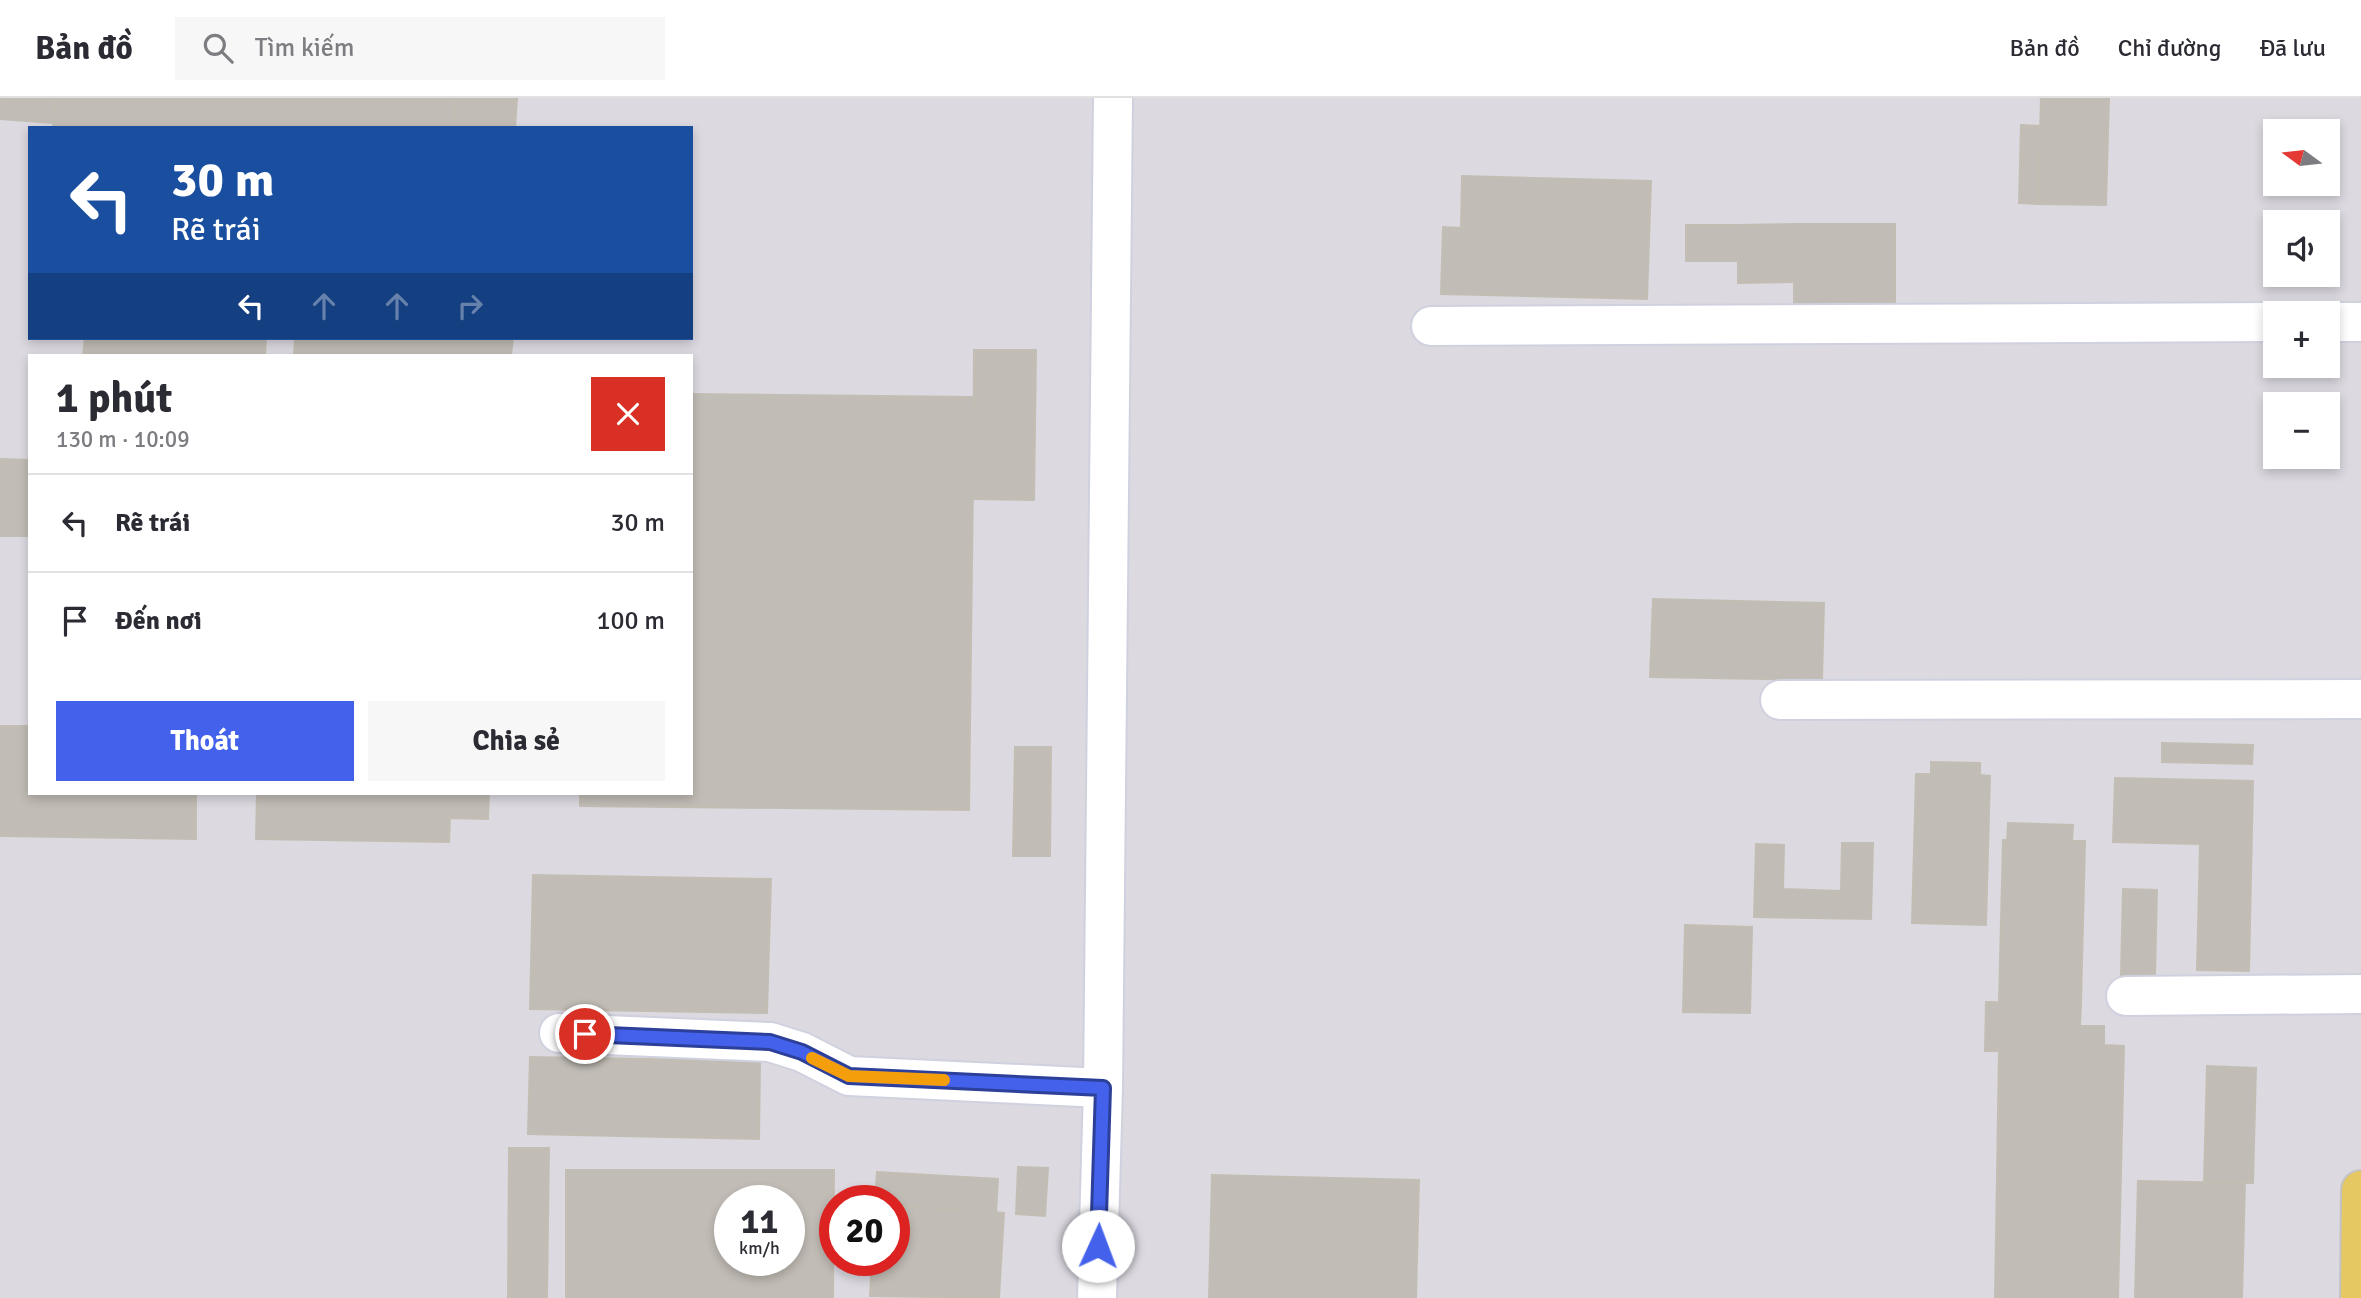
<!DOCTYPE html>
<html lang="vi">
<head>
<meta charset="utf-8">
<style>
	body { margin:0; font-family:Signika,sans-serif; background:#f7f7f7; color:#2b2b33; height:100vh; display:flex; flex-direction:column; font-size:26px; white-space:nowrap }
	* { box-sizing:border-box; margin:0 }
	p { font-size:23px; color:#7c7c81 }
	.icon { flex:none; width:38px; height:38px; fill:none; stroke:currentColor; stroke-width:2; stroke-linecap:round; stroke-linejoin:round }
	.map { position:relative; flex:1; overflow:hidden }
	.panel { position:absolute; left:28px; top:256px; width:665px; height:441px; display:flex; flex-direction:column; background:#fff; border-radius:0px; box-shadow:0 4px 10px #0003 }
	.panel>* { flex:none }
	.banner { position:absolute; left:28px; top:28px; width:665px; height:214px; border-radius:0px; box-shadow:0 4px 10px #0003; background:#1a4fa0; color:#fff; overflow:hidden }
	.needle { width:46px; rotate:285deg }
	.fabs { position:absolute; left:2263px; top:21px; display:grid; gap:14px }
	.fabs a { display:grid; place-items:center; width:77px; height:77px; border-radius:0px; background:#fff; box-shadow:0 4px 10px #0003; font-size:35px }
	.speed { position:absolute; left:714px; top:1087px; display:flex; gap:14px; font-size:35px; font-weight:700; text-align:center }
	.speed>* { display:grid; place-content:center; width:91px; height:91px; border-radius:50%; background:#fff; box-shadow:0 4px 10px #0003; line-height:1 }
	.speed small { font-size:18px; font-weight:400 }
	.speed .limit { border:10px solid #d22; background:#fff; color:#111 }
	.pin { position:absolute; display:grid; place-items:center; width:60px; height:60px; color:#fff; margin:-30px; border:4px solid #fff; border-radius:50%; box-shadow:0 2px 7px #0007 }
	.me { position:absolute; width:77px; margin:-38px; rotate:2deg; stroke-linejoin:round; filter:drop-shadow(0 0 5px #0008) }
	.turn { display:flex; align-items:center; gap:24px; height:147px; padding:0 28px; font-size:32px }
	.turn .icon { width:91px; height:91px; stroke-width:2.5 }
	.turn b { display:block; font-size:49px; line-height:60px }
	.lanes { display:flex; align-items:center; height:66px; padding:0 28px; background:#0003; justify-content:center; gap:35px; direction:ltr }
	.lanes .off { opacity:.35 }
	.round { display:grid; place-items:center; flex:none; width:74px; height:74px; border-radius:0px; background:#f7f7f7 }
	.headline { display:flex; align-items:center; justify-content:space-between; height:119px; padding:0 28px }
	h1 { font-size:42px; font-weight:700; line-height:52px }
	.action { display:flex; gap:14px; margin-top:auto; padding:14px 28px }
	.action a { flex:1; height:80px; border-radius:0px; background:#4461eb; color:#fff; font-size:28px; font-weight:700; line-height:80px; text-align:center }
	.action a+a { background:#f7f7f7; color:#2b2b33 }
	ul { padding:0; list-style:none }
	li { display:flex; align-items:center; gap:21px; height:98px; padding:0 28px; border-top:2px solid #e1e1e2 }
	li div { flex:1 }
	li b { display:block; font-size:26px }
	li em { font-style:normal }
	header { display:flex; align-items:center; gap:42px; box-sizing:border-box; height:98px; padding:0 35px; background:#fff; border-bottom:2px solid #e1e1e2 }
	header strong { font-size:33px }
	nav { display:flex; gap:38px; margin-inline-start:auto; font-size:24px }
	.search { width:490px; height:63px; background:#f7f7f7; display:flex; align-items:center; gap:18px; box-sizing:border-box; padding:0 24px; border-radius:0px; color:#7c7c81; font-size:26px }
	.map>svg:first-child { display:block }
</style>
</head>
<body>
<header>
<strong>Bản đồ</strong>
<div class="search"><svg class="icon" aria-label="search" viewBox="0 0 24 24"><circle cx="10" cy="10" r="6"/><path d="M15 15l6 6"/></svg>Tìm kiếm</div>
<nav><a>Bản đồ</a><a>Chỉ đường</a><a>Đã lưu</a></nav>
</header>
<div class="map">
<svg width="2361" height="1200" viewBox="0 0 2361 1200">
	<rect width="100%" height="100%" fill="#e8e2d9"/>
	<!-- industrial -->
	<path fill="#dcd9e1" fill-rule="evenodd" d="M0,0H2361V1200H0ZM30,30H691V240H30ZM2275,33H2328V86H2275ZM2275,124H2328V177H2275ZM2275,215H2328V268H2275ZM30,257H691V695H30ZM2275,306H2328V359H2275ZM730,1102H789V1162H730ZM835,1102H894V1162H835Z"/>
	<!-- building -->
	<g fill="#c1bcb5" stroke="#c3beb3" stroke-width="2" fill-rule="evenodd">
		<polygon points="0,0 55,0 53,25 0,21"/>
		<polygon points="55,0 456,0 454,30 53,30"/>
		<polygon points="456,0 517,0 515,30 454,30"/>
		<polygon points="2041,0 2109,0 2106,107 2038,106"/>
		<polygon points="2021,27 2040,28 2038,106 2019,105"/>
		<polygon points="1462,78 1651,83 1647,201 1441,196 1443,129 1461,130"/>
		<polygon points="1794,126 1794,184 1738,185 1738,127"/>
		<polygon points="1794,126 1895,126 1895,209 1794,210"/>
		<rect x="1686" y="127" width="52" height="36"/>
		<polygon points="85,240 266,240 265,257 83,257"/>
		<polygon points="295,240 513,240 511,257 294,257"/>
		<polygon points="974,252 1036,252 1034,402 973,401"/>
		<polygon points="691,296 974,299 969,712 580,708 580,695 691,695"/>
		<polygon points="0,361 30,362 30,438 0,438"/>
		<polygon points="1653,501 1824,505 1822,582 1650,579"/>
		<polygon points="0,628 30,628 30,695 196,695 196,741 0,738"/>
		<polygon points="2162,645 2253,647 2252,666 2162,664"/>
		<polygon points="1015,649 1051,649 1050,758 1013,758"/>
		<polygon points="1931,664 1980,665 1980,677 1990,678 1986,827 1912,825 1916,676 1931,676"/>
		<polygon points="2115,680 2253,683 2249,873 2197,872 2200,746 2113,744"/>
		<polygon points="257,695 489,695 488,721 450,720 449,744 256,741"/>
		<polygon points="2008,725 2073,727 2072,743 2085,743 2081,906 1999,905 2003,742 2007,742"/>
		<polygon points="1842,745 1873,745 1871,821 1754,819 1756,746 1784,747 1783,791 1841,793"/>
		<polygon points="533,777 771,781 767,915 530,911"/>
		<polygon points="2123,791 2157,792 2155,878 2121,877"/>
		<polygon points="1685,827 1752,829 1750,915 1683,914"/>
		<polygon points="1986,904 2081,906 2080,928 2104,928 2104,947 2124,948 2118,1200 1995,1200 1999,953 1985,953"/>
		<polygon points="530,959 760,963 759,1041 528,1036"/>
		<polygon points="2207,968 2256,970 2253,1085 2204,1084"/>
		<polygon points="509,1050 549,1050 547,1200 508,1200"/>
		<polygon points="1018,1069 1048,1070 1045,1118 1016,1116"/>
		<path d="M566,1072H834L833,1200H566ZM730,1102H789V1162H730Z"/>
		<polygon points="877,1074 998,1081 996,1115 894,1108 894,1102 875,1102"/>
		<polygon points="1212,1077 1419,1082 1416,1200 1209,1200"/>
		<polygon points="2138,1083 2245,1085 2242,1200 2135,1200"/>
		<polygon points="894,1108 1004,1115 999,1200 870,1198 872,1162 894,1162"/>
	</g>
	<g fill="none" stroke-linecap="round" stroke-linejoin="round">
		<!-- minor casing -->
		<g stroke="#cfd1df" stroke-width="42">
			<g id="minor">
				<polyline points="2328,224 2361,224"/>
				<polyline points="1431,228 2275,224"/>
				<polyline points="1780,602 2361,601"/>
				<polyline points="2126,898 2361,896"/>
				<polyline points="559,935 770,944 802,954 849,978 1103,990"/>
				<polyline points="1097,1200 1103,990 1113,0"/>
			</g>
		</g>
		<!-- major casing -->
		<g stroke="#c3c3c3" stroke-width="42">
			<polyline id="major" points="2360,1200 2361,1092"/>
		</g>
		<!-- minor -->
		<use href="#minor" stroke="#fff" stroke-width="38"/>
		<!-- major -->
		<use href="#major" stroke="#e5c862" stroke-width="38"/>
	</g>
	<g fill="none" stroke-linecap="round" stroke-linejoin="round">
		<!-- route casing -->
		<g stroke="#2c3f99" stroke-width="18">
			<polyline id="route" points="585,936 770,944 802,954 849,978 1103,990 1098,1148"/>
		</g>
		<!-- route -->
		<use href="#route" stroke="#4461eb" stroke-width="12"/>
		<!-- slow -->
		<polyline stroke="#f59e0b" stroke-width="12" points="812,960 849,978 944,982"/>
	</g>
</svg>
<div class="fabs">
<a><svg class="needle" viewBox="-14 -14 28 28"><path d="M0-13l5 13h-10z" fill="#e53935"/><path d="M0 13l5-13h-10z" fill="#7c7c81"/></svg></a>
<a><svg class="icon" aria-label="sound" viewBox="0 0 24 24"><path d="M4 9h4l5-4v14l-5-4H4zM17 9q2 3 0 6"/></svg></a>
<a>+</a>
<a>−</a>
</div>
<div class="speed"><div>11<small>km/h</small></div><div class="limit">20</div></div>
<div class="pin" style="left:585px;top:936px;background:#d93025"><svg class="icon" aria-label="arrive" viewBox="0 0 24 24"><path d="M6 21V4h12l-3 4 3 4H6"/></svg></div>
<svg class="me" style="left:1098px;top:1148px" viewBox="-20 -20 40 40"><circle r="19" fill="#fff"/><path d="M0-13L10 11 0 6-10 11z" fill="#4461eb"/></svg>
<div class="banner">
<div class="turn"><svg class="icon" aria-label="left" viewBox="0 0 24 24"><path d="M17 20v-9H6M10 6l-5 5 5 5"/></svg><div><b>30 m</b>Rẽ trái</div></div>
<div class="lanes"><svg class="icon" aria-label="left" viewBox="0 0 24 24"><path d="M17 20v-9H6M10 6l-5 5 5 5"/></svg><svg class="icon off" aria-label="ahead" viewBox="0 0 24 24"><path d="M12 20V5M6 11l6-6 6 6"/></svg><svg class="icon off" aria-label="ahead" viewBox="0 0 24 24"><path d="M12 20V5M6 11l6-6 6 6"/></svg><svg class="icon off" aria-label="right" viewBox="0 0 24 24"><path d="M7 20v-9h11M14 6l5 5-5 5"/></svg></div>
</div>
<section class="panel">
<div class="headline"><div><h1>1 phút</h1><p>130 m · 10:09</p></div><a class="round" style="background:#d93025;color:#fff"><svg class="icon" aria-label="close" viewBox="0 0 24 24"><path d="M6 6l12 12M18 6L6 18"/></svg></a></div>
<ul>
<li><svg class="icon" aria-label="left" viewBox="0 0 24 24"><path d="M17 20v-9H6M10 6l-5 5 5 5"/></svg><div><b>Rẽ trái</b></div><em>30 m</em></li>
<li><svg class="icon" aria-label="arrive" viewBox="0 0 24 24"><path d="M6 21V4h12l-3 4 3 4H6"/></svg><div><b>Đến nơi</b></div><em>100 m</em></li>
</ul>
<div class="action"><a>Thoát</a><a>Chia sẻ</a></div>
</section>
</div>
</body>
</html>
